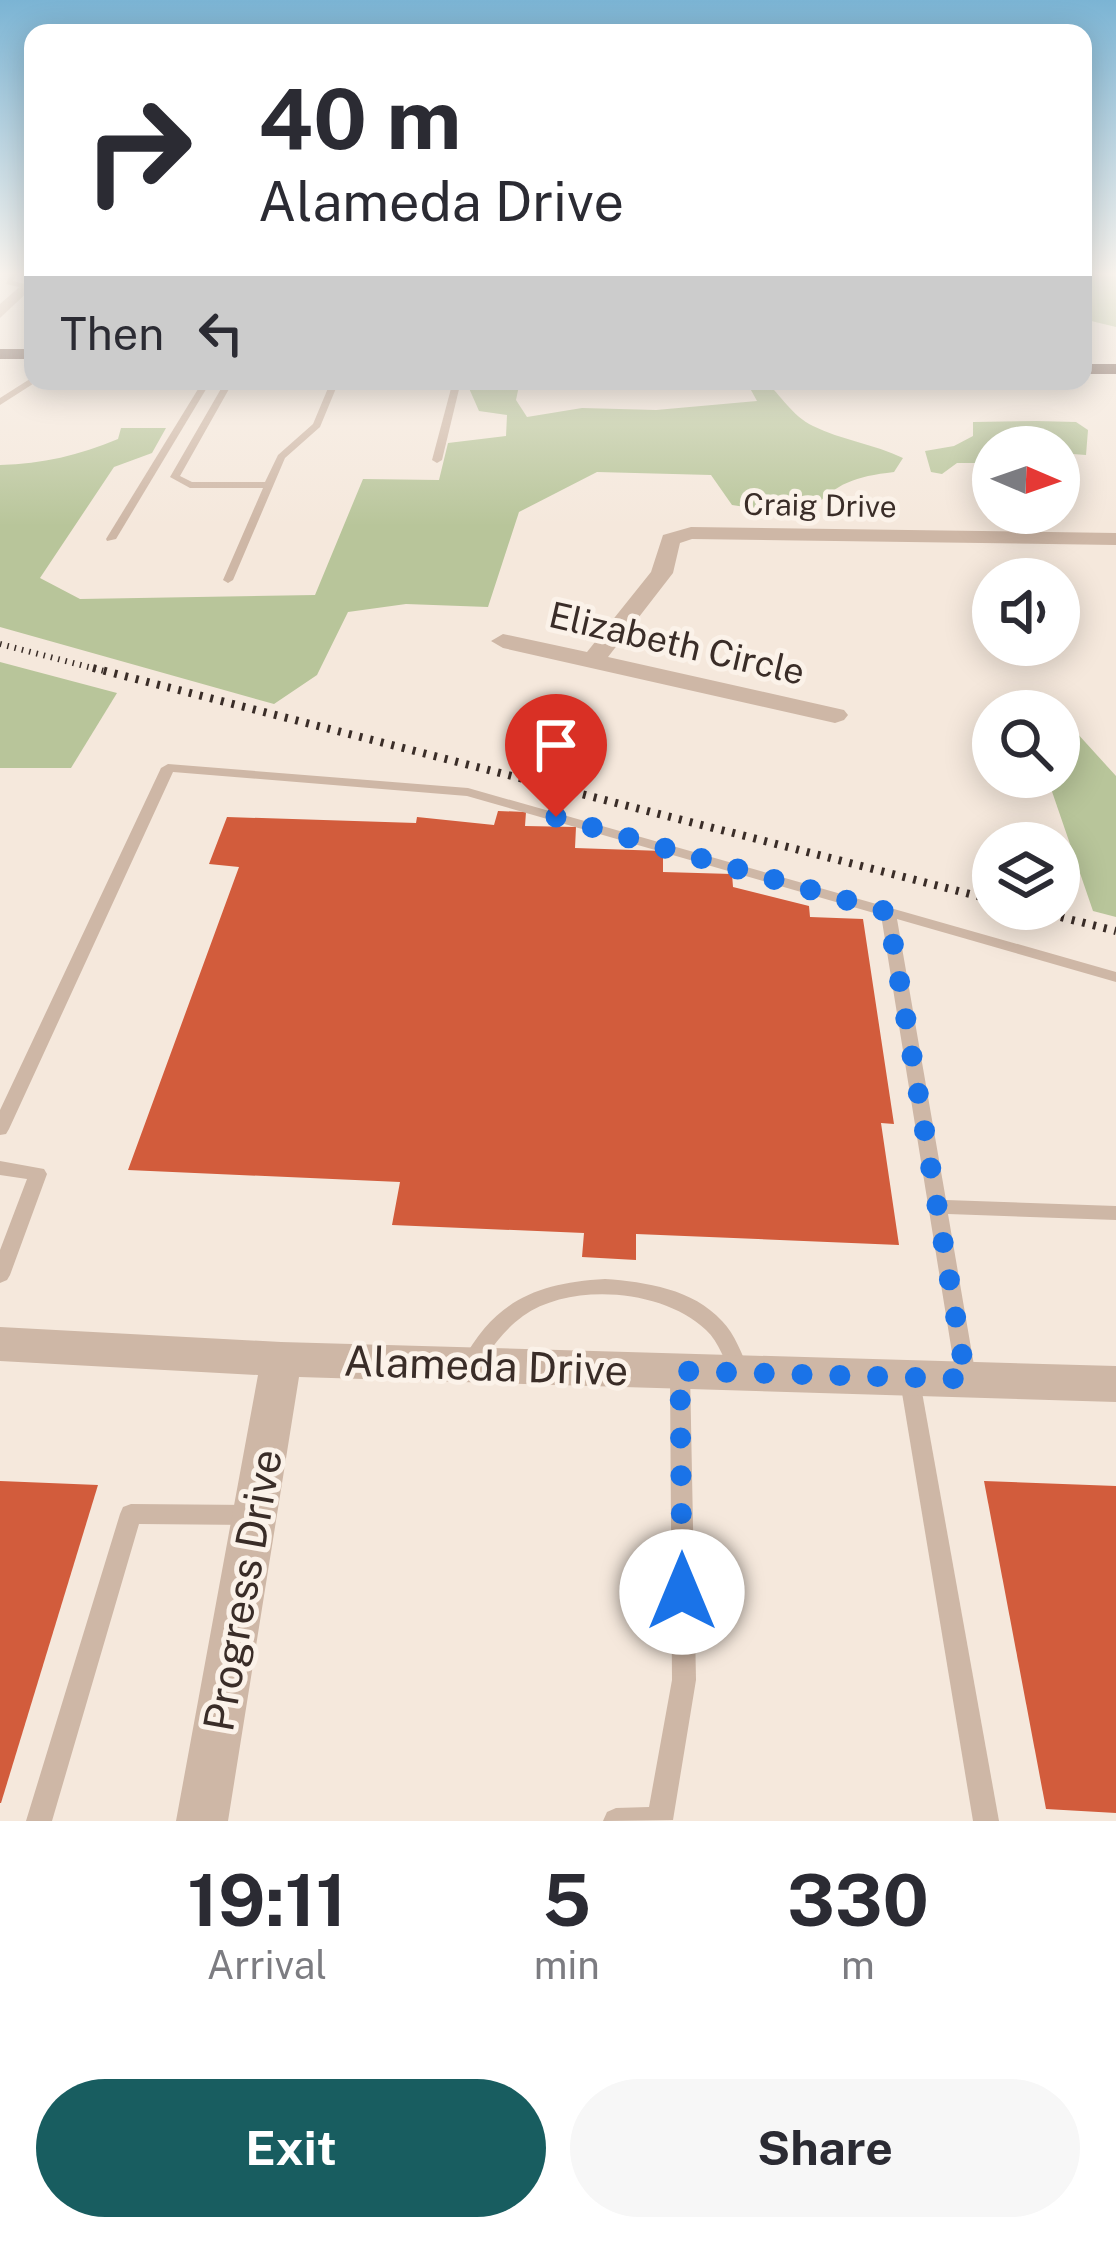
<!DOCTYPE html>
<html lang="en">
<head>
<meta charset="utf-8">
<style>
	body { margin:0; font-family:"Public Sans",sans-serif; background:#f7f7f7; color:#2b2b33; height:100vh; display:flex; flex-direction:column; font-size:45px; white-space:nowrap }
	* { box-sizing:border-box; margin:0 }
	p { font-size:39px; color:#7c7c81 }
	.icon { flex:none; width:66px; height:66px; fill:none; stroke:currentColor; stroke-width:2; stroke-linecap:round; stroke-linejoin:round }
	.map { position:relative; height:1821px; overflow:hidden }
	.side { display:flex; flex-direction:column; background:#fff; flex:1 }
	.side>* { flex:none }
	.banner { position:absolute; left:24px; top:24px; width:1068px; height:366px; border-radius:24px; box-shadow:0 6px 30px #0003; background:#fff; color:#2b2b33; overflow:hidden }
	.needle { width:78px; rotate:92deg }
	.buttons { position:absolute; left:972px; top:426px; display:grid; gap:24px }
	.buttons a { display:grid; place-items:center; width:108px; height:108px; border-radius:50%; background:#fff; box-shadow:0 6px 30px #0003; font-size:60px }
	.pin { position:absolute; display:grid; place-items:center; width:102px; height:102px; color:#fff; margin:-123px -51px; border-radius:50% 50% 50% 0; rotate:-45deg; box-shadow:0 0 12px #0007 }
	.pin .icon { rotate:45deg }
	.me { position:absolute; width:132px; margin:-66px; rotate:0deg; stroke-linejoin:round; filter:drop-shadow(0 0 9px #0008) }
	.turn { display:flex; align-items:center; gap:42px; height:252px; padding:0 36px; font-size:54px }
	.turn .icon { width:156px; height:156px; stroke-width:2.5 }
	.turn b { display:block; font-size:84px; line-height:102px }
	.then { display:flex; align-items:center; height:114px; padding:0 36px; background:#0003; gap:24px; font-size:45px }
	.eta { display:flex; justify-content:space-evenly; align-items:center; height:204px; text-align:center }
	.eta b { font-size:72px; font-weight:700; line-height:84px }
	.button { display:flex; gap:24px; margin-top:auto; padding:24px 36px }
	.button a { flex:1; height:138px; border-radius:72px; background:#185d60; color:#fff; font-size:48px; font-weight:700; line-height:138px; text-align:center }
	.button a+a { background:#f7f7f7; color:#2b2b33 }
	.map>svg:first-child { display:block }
</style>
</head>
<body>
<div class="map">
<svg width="1116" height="1821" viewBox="0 0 1116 1821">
	<rect width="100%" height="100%" fill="#f5e8dc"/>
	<!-- green -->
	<g fill="#b8c59a">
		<polygon points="1083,274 1116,276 1116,327 1083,319"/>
		<path d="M471,381H520L516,400L527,417L582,408L656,410L757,401L746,381H765C781,395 792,416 813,426C841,440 874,444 903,458L894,472C852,477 834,484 806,516L732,505L711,475L597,472L519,512L488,607L406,604L348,612L317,675L274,704L0,627V465C43,464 79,455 118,439L121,428H166L152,453L114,467L40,578L80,599L315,595L363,479L439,480L448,443L506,436L507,415L479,411L468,386Z"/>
		<polygon points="1036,421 1076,422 1088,430 1086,455 1059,453 1059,447 993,447 993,463 957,463 942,474 931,472 925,451 954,446 973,436 973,422"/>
		<polygon points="0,662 117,693 71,768 0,768"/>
		<polygon points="1076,732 1116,776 1116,917 1093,911 1047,777 1059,777 1059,733"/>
	</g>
	<!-- building -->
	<g fill="#d25c3c">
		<polygon points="498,811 526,812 525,826 576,827 575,848 663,851 663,872 732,874 733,887 809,906 810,917 863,919 894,1124 881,1123 899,1245 636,1234 636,1260 582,1257 584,1233 392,1225 400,1182 128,1170 239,867 209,864 227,817 416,823 417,817 494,825"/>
		<polygon points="0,1481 98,1485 1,1803 0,1803"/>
		<polygon points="984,1481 1116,1486 1116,1813 1046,1809"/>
	</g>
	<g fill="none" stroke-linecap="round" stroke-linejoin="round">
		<!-- lane -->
		<g fill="#ceb7a6" fill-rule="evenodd">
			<polygon points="11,271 18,271 13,281 28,285 28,289 6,284"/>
			<polygon points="33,377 33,381 36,382 0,405 0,398"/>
			<polygon points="203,381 211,381 116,539 107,541 106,539"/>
			<polygon points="229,381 239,381 229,389 180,476 192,482 265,482 278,455 313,424 331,381 339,381 320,427 285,458 233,580 228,583 223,580 263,488 190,488 170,477 222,387"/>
			<polygon points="453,381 461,381 442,460 437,463 432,460"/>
			<polygon points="168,764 468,788 1116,972 1116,982 897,919 946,1200 1116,1206 1116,1220 948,1214 976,1377 973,1383 966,1386 959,1383 956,1377 881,915 467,796 173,772 9,1129 6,1134 0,1135 0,1110 161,768"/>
			<polygon points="0,1161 44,1169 47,1174 10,1275 7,1280 0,1283 0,1250 27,1179 0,1175"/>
			<path d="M605,1279C646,1282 693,1289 722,1321C735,1334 742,1355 750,1372L747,1378L740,1381L733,1378C725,1362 719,1342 706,1330C663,1289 571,1282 523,1316C507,1328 496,1341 486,1357C483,1363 480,1369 474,1370C471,1371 468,1369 465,1368L462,1362C495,1300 538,1283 605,1279Z"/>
			<polygon points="680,1362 687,1365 690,1371 696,1680 673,1820 603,1821 607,1812 616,1808 649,1807 672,1680 670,1371 673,1365"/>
			<polygon points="910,1372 917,1375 920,1381 999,1821 973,1821 900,1381 903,1375"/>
			<polygon points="131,1504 252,1505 260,1508 263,1515 260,1522 252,1525 139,1524 52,1821 26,1821 120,1514 123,1507"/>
		</g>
		<!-- street -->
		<g fill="#ceb7a6" fill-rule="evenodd">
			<polygon points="33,275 33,287 0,318 0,304"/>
			<polygon points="691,527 1116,533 1116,545 692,539 680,543 673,573 608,657 844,710 848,715 844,720 835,723 503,648 491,641 503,634 587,652 651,572 663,535"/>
			<polygon points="0,1327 281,1342 1116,1366 1116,1402 299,1377 228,1821 176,1821 258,1375 0,1361"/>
		</g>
		<!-- primary -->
		<g fill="#7d6357" fill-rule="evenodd">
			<rect x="0" y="349" width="33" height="10"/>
			<rect x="1083" y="364" width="33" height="10"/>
		</g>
		<!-- rail-far1 -->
		<polyline stroke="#3a2d28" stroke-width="6" stroke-dasharray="1.5 6" stroke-linecap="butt" points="0,644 104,671"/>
		<!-- rail -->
		<g stroke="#3a2d28" stroke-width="8" stroke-dasharray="3 8" stroke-linecap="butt">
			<polyline points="93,668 993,900"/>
			<polyline points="1029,909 1116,931"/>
		</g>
	</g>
	<!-- sky -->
	<linearGradient id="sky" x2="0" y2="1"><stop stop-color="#7bb4d4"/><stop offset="0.52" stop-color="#faf5ef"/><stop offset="1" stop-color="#faf5ef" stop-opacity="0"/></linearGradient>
	<rect width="1116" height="526" fill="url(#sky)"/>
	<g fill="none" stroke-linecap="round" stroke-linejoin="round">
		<!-- route -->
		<polyline stroke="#1a73e8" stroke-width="21" stroke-dasharray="0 37.8" points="556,817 888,912 966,1379 680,1371 682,1592"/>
	</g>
	<g text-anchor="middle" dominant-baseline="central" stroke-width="10" stroke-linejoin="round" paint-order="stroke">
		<!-- far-street labels -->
		<g font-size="30" fill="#3a2d28" stroke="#fbf2e9">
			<text transform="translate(820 505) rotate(1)">Craig Drive</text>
		</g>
		<!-- street labels -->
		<g font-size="36" fill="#3a2d28" stroke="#fbf2e9">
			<text transform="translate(677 643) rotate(13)">Elizabeth Circle</text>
		</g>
		<!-- near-street labels -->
		<g font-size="42" fill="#3a2d28" stroke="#fbf2e9">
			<text transform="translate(486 1365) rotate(2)">Alameda Drive</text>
			<text transform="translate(242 1590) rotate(-80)">Progress Drive</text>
		</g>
	</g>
</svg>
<div class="buttons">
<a><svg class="needle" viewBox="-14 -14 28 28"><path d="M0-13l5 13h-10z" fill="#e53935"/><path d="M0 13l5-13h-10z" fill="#7c7c81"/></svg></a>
<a><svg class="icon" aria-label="sound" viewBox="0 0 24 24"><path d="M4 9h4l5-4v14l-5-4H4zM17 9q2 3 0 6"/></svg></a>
<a><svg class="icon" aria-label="search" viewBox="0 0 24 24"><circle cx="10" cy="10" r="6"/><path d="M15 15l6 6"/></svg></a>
<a><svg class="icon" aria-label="layers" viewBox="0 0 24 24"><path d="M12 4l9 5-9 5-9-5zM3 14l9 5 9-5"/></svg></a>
</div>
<div class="pin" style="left:556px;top:817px;background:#d93025"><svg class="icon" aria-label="arrive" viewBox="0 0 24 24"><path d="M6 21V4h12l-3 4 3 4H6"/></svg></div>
<svg class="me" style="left:682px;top:1592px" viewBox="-20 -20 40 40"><circle r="19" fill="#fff"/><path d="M0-13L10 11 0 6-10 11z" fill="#1a73e8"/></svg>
<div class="banner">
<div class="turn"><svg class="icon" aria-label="right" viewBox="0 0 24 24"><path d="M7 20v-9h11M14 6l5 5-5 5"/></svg><div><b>40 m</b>Alameda Drive</div></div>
<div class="then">Then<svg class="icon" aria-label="left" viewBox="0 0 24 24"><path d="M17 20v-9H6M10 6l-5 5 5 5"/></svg></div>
</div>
</div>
<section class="side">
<div class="eta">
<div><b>19:11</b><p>Arrival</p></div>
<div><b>5</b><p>min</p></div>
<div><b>330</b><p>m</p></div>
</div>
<div class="button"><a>Exit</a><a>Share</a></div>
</section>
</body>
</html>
